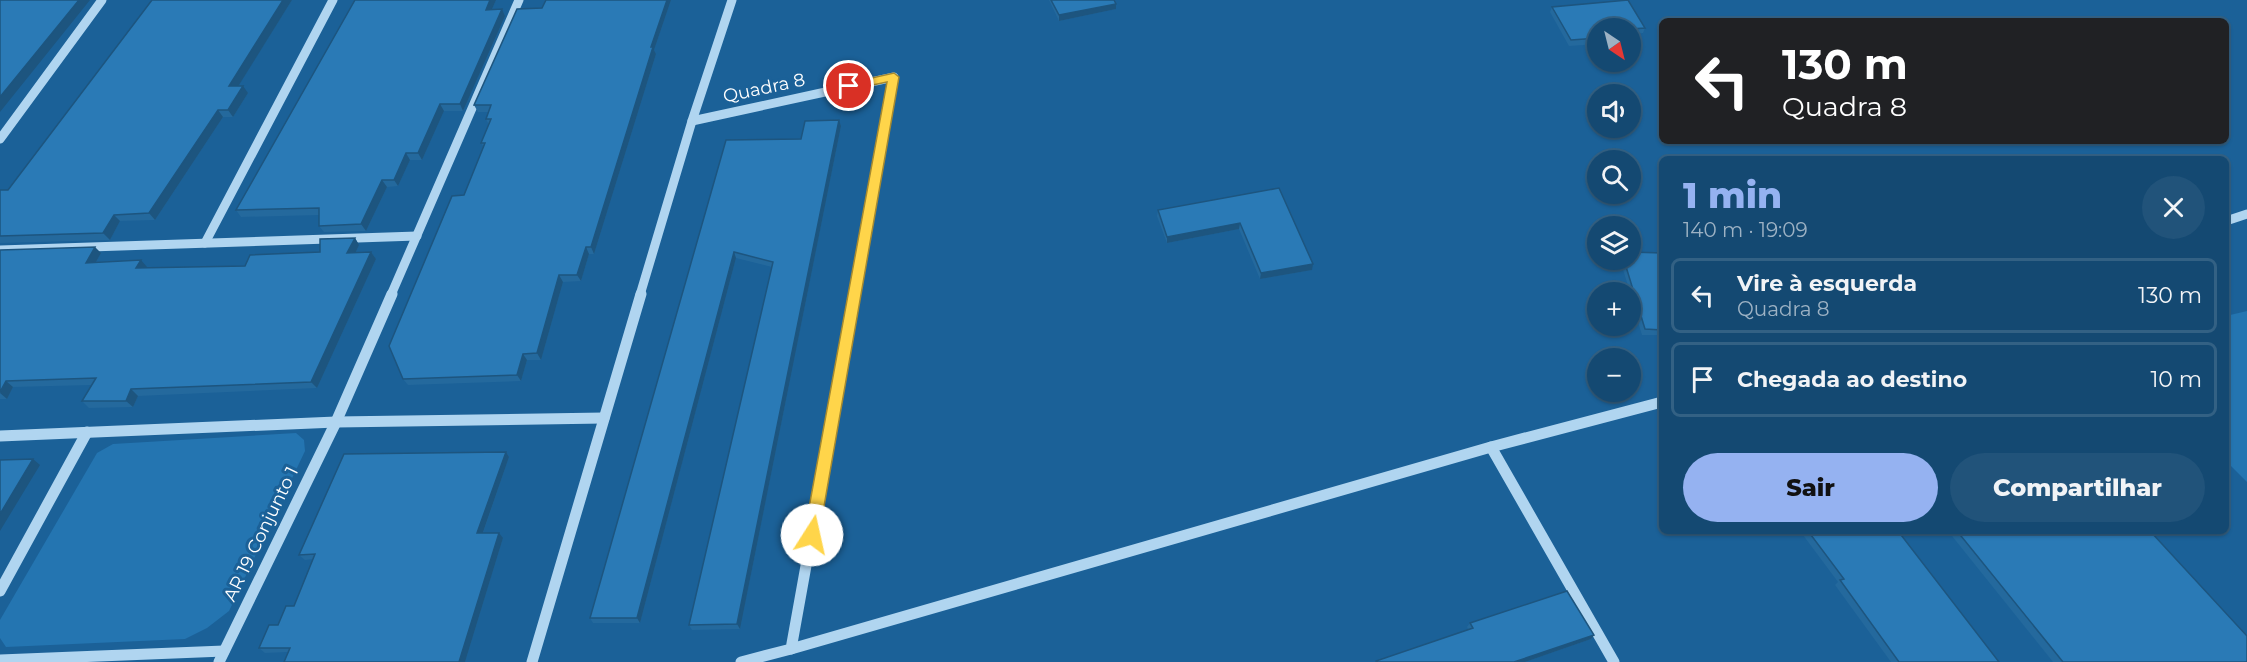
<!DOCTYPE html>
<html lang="pt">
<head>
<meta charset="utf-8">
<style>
	body { margin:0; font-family:Montserrat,sans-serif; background:#21537a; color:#f1f3f6; height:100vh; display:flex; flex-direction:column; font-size:22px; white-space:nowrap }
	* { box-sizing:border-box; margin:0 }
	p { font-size:20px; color:#9db2c4 }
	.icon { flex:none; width:33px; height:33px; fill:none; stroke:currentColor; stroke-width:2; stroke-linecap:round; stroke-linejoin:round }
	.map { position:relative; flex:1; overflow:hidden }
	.side { position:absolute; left:1659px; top:156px; width:570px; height:378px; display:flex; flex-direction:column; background:#144972; border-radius:9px; box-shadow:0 2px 4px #0004,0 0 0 2px #336184 }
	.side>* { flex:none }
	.banner { position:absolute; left:1659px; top:18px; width:570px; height:126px; border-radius:9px; box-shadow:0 2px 4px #0004,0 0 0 2px #336184; background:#202124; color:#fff; overflow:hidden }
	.needle { width:39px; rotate:145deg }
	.controls { position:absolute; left:1587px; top:18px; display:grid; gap:12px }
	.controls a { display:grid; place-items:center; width:54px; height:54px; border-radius:50%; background:#144972; box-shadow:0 2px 4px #0004,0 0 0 2px #336184; font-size:30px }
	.pin { position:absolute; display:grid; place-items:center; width:51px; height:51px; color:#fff; margin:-26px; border:3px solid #fff; border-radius:50%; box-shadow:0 2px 6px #0007 }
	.me { position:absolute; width:66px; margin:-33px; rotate:10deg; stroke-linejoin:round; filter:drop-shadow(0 0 4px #0008) }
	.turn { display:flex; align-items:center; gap:21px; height:126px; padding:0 24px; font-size:27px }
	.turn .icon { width:78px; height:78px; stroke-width:2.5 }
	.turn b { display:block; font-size:42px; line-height:51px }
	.round { display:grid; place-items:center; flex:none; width:63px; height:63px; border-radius:32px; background:#21537a }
	.head { display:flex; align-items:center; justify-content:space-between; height:102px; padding:0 24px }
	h1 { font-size:36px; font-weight:800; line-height:45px; color:#95b2f1 }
	.cta { display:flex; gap:12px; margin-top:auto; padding:12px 24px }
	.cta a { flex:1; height:69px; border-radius:36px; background:#95b2f1; color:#111; font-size:24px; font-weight:800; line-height:69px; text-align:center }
	.cta a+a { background:#21537a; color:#f1f3f6 }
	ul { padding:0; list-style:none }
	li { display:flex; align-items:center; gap:18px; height:75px; margin:0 12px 9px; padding:0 12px; border:3px solid #336184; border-radius:9px }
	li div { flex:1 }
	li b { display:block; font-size:22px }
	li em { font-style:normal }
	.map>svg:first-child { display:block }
</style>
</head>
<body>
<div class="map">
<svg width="2247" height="662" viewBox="0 0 2247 662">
	<rect width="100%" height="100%" fill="#1b6198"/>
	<!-- green -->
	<g fill="#2475b1">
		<polygon points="2247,311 2247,482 2226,461 2226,316"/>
		<polygon points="296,433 304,440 305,451 229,611 207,628 185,639 6,647 0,638 0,620 97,453 113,444"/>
	</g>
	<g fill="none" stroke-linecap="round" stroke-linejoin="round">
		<!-- minor-far1 -->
		<g stroke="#b0d5f0" stroke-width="9">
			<polyline points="692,121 894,77 855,295"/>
			<polyline points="0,139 102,0"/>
			<polyline points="2226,221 2247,214"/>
			<polyline points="205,243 333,0"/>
			<polyline points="0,250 417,236"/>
			<polyline points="391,295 519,0"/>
			<polyline points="640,295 692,121 732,0"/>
		</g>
		<!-- minor -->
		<g stroke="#b0d5f0" stroke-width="11">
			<polyline points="0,436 336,422 604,418"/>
			<polyline points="1491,447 1614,662"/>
			<polyline points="0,591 87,432"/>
			<polyline points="791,649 1491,447 1662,402"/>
			<polyline points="0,660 224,651"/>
			<polyline points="219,662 336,422 392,294"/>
			<polyline points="532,662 641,294"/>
			<polyline points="741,662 791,649 855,294"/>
		</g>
	</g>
	<!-- wall -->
	<g fill="#24699d">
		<polygon points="152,0 292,0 238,86 248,93 233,117 223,117 155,220 120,221 110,240 0,243 0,190 8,190"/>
		<polygon points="496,0 492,9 502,9 505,16 463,111 444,111 422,160 410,160 398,186 387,187 366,231 324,232 319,226 319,215 241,217 236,210"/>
		<polygon points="546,0 671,0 654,50 656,54 594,254 589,254 581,281 563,282 541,360 527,360 521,381 408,385 403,379 464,195 484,147 481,143 489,125 486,119 489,112 478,112 474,105 542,8"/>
		<polygon points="1049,0 1114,0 1116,4 1116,9 1059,21"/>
		<polygon points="1552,7 1645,28 1643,33 1630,34 1630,28 1598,28 1598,44 1569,46 1550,12"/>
		<polygon points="839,120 841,126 740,629 692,630 689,625 772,267 736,258 640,623 593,623 590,618 726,140 801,139"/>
		<polygon points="1279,188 1312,270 1260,279 1239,229 1167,243 1157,216 1158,210"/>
		<polygon points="355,238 359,245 355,253 371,252 376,259 317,388 138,396 133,407 89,408 82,401 92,385 13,387 7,399 0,399 0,250 101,253 96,262 147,267 147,268 245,266 320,252"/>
		<polygon points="1662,253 1662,335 1642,335 1630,296 1630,292 1620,260 1630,260"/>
		<polygon points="506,452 509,457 483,533 503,538 465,662 284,662 288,652 265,653 259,648 294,606 313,559 305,560 299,555"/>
		<polygon points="1800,531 1898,531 1999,662 1891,662 1835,585 1838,582"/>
		<polygon points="1948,531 2150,531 2247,662 2053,662"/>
		<polygon points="1470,623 1594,635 1591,639 1525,662 1375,662 1376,661 1469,630 1467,627"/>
	</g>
	<!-- shaded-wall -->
	<g fill="#1d557f">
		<polygon points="79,0 90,0 0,112 0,97"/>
		<polygon points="283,0 292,0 234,93 229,86"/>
		<polygon points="490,0 496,0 489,16 486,10"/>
		<polygon points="667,0 671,0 654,50 656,54 594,254 591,247 651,47"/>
		<polygon points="1116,4 1116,9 1059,21 1059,15"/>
		<polygon points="502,9 505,16 463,111 460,104"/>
		<polygon points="243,86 248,93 233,117 228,110"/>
		<polygon points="440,104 444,111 422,160 418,153"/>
		<polygon points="218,110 223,117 155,220 149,213"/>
		<polygon points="839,120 841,126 740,629 737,624"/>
		<polygon points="406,153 410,160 398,186 394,180"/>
		<polygon points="382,180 387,187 366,231 361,224"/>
		<polygon points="114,215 120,221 110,240 103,233"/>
		<polygon points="1240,223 1239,229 1167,243 1167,237"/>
		<polygon points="355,238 359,245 352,260 347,253"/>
		<polygon points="95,247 101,253 92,269 86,263"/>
		<polygon points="586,247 589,254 581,281 577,275"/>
		<polygon points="371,252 376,259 317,388 311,382"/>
		<polygon points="734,252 736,258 640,623 637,618"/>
		<polygon points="141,260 147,267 142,275 136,268"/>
		<polygon points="1313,264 1312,270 1260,279 1261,273"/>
		<polygon points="559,275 563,282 541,360 537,353"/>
		<polygon points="523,354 527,360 521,381 517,375"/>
		<polygon points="6,381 13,387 7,399 0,393"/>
		<polygon points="131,389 138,396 133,407 126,401"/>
		<polygon points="506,452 509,457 481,538 477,533"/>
		<polygon points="33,459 40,465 0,531 0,514"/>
		<polygon points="499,533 503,538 465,662 459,662"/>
		<polygon points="1594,635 1591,639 1525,662 1514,662"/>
	</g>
	<!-- building -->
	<g fill="#2a7ab6" stroke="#1d557f" stroke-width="1.5">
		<polygon points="0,0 79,0 0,97"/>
		<polygon points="152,0 283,0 229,86 243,86 228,110 218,110 149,213 114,215 103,233 0,236 0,190 8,190"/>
		<polygon points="355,0 490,0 486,10 502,9 460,104 440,104 418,153 406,153 394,180 382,180 361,224 319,226 319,208 236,210"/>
		<polygon points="546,0 667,0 651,47 653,47 591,247 586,247 577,275 559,275 537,353 523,354 517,375 403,379 389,346 452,196 464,195 485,143 481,143 491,119 486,119 491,105 474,105 517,9 542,8"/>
		<polygon points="1051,0 1114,0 1116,4 1059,15"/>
		<polygon points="1628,0 1645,28 1630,29 1598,28 1598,38 1571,40 1552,7"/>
		<polygon points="839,120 737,624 689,625 773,262 734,252 637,618 590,618 726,140 801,139 805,121"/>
		<polygon points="1279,188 1313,264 1261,273 1240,223 1167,237 1158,210"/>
		<polygon points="355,238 347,253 371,252 311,382 131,389 126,401 82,401 96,378 6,381 0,392 0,250 95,247 86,263 141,260 136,268 245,266 250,255 320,252 320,239"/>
		<polygon points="1630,252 1662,253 1662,330 1645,329 1624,260 1630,260"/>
		<polygon points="506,452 477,533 499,533 459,662 284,662 290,648 259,648 269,625 278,625 286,606 294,606 315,554 299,555 344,454"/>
		<polygon points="33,459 0,514 0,460"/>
		<polygon points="1808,531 1898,531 1999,662 1899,662 1840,580 1844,579"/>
		<polygon points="1957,531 2150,531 2247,636 2247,662 2063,662"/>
		<polygon points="1567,591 1594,635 1514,662 1376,662 1376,661 1473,628 1470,623"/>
	</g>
	<!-- route -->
	<polygon fill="#ffd54a" stroke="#a68a30" stroke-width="1.5" points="894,73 899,77 819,535 817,540 812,542 806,540 804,535 887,82 849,90 843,86 849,83"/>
	<g text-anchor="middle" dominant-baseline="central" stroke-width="6" stroke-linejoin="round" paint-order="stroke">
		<!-- street labels -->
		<g font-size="18" fill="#fff" stroke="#1b6198">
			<text transform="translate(764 88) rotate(-12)">Quadra 8</text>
			<text transform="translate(261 534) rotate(-64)">AR 19 Conjunto 1</text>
		</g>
	</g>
</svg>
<div class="controls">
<a><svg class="needle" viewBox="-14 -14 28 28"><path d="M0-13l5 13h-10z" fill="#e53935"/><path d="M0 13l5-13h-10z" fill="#9db2c4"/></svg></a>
<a><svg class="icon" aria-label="sound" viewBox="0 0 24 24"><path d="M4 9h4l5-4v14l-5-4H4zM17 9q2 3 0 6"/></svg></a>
<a><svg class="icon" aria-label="search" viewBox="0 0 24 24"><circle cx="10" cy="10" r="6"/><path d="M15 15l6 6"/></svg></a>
<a><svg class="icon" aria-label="layers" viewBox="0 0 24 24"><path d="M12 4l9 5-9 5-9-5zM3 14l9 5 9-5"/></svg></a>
<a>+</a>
<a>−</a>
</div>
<div class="pin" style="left:849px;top:86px;background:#d93025"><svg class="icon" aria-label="arrive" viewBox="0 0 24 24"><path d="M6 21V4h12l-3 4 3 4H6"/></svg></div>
<svg class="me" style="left:812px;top:535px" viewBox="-20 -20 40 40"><circle r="19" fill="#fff"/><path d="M0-13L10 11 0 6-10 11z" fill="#ffd54a"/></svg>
<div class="banner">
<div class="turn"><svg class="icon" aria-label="left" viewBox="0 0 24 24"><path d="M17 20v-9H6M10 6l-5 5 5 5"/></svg><div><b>130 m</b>Quadra 8</div></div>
</div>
<section class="side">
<div class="head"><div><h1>1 min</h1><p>140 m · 19:09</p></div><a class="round"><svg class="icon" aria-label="close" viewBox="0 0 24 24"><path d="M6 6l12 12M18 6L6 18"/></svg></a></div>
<ul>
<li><svg class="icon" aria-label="left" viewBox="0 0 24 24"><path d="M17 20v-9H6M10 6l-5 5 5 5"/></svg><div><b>Vire à esquerda</b><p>Quadra 8</p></div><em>130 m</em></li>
<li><svg class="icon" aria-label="arrive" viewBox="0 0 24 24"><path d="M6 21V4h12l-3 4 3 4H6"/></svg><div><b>Chegada ao destino</b></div><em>10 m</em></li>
</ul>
<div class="cta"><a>Sair</a><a>Compartilhar</a></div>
</section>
</div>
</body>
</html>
